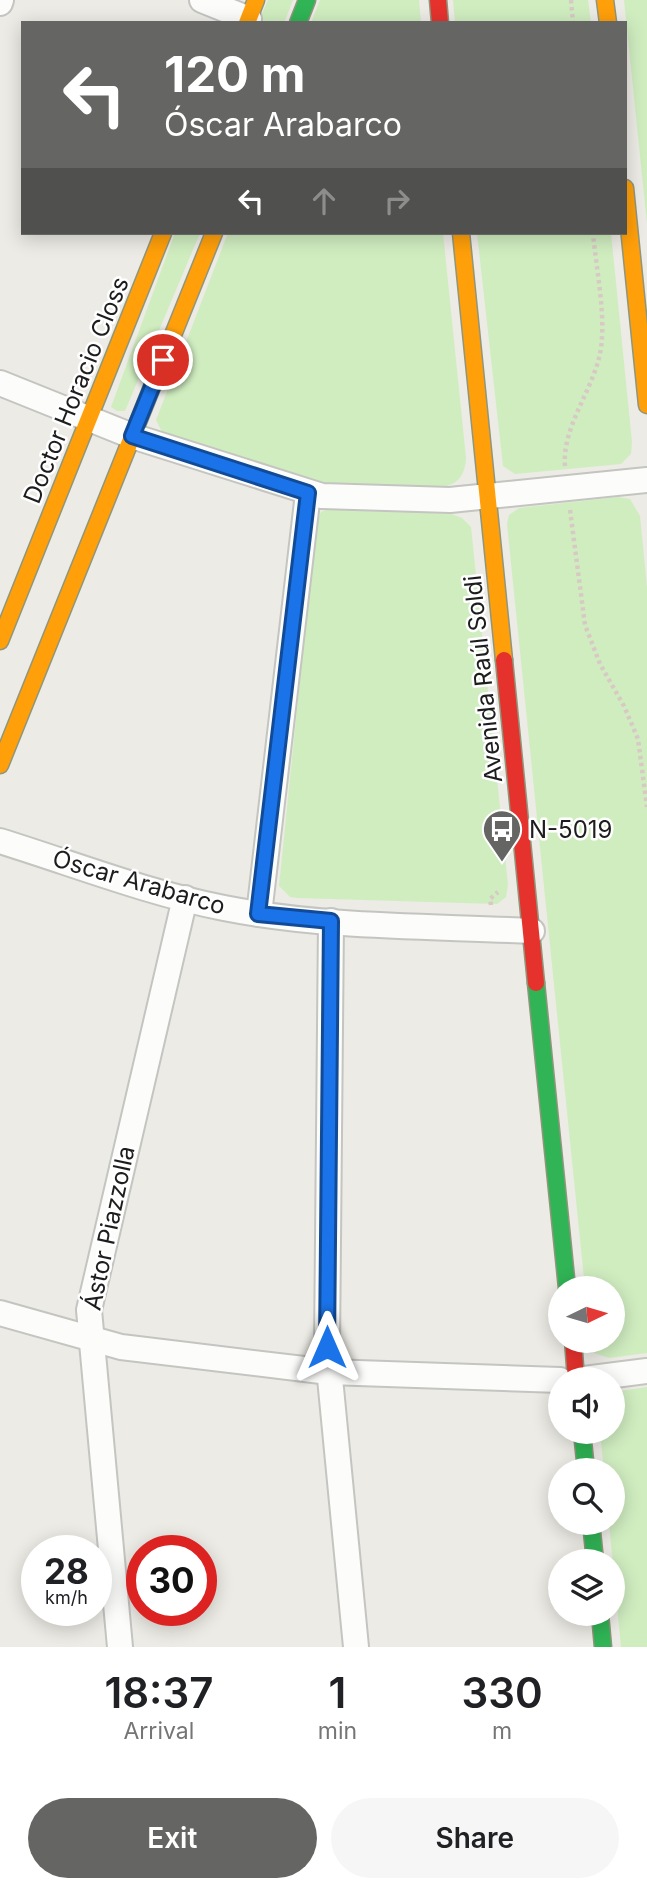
<!DOCTYPE html>
<html lang="en">
<head>
<meta charset="utf-8">
<style>
	body { margin:0; font-family:Inter,sans-serif; background:#f6f6f6; color:#202124; height:100vh; display:flex; flex-direction:column; font-size:26px; white-space:nowrap }
	* { box-sizing:border-box; margin:0 }
	p { font-size:23px; color:#757577 }
	.icon { flex:none; width:38px; height:38px; fill:none; stroke:currentColor; stroke-width:2; stroke-linecap:round; stroke-linejoin:round }
	.map { position:relative; height:1647px; overflow:hidden }
	.drawer { display:flex; flex-direction:column; background:#fff; flex:1 }
	.drawer>* { flex:none }
	.hud { position:absolute; left:21px; top:21px; width:606px; height:214px; border-radius:0px; box-shadow:0 4px 18px #0003; background:#656563; color:#fff; overflow:hidden }
	.needle { width:46px; rotate:85deg }
	.controls { position:absolute; left:548px; top:1276px; display:grid; gap:14px }
	.controls a { display:grid; place-items:center; width:77px; height:77px; border-radius:50%; background:#fff; box-shadow:0 4px 18px #0003; font-size:35px }
	.speed { position:absolute; left:21px; top:1535px; display:flex; gap:14px; font-size:35px; font-weight:700; text-align:center }
	.speed>* { display:grid; place-content:center; width:91px; height:91px; border-radius:50%; background:#fff; box-shadow:0 4px 18px #0003; line-height:1 }
	.speed small { font-size:18px; font-weight:400 }
	.speed .limit { border:10px solid #d22; background:#fff; color:#111 }
	.pin { position:absolute; display:grid; place-items:center; width:60px; height:60px; color:#fff; margin:-30px; border:4px solid #fff; border-radius:50%; box-shadow:0 2px 7px #0007 }
	.me { position:absolute; width:77px; margin:-38px; rotate:0deg; stroke-linejoin:round; filter:drop-shadow(0 0 5px #0008) }
	.turn { display:flex; align-items:center; gap:24px; height:147px; padding:0 28px; font-size:32px }
	.turn .icon { width:91px; height:91px; stroke-width:2.5 }
	.turn b { display:block; font-size:49px; line-height:60px }
	.lanes { display:flex; align-items:center; height:66px; padding:0 28px; background:#0003; justify-content:center; gap:35px; direction:ltr }
	.lanes .off { opacity:.35 }
	.eta { display:flex; justify-content:space-evenly; align-items:center; height:119px; text-align:center }
	.eta b { font-size:42px; font-weight:600; line-height:49px }
	.cta { display:flex; gap:14px; margin-top:auto; padding:14px 28px }
	.cta a { flex:1; height:80px; border-radius:42px; background:#656563; color:#fff; font-size:28px; font-weight:600; line-height:80px; text-align:center }
	.cta a+a { background:#f6f6f6; color:#202124 }
	.map>svg:first-child { display:block }
</style>
</head>
<body>
<div class="map">
<svg width="647" height="1647" viewBox="0 0 647 1647">
	<rect width="100%" height="100%" fill="#ecebe5"/>
	<!-- grass -->
	<g fill="#d0edc0">
		<polygon points="268,0 293,0 284,23 258,23"/>
		<polygon points="320,0 419,0 421,23 311,23"/>
		<polygon points="453,0 588,0 591,23 455,23"/>
		<polygon points="624,0 647,0 647,224"/>
		<polygon points="175,233 200,233 125,411 117,411 111,407"/>
		<path d="M228,233H443L466,458C465,474 459,484 442,487L319,485L162,432L156,420Z"/>
		<polygon points="477,233 611,233 632,442 631,454 621,464 515,474 503,466"/>
		<polygon points="618,497 630,499 640,516 647,587 647,1353 609,1358 594,1353 590,1341 612,1340 612,1288 585,1288 507,524 509,515 519,508"/>
		<polygon points="330,508 451,514 462,518 471,527 508,885 506,897 497,904 297,898 290,897 279,886 316,523 321,512"/>
		<polygon points="647,1387 647,1647 621,1647 609,1523 612,1522 612,1470 604,1470 600,1432 612,1432 613,1392"/>
	</g>
	<g fill="none" stroke-linecap="round" stroke-linejoin="round">
		<!-- street casing -->
		<g stroke="#c4c4c1" stroke-width="28">
			<g id="street">
				<polyline points="202,0 249,19"/>
				<polyline points="0,3 1,0"/>
				<polyline points="0,383 132,436 322,496 450,500 647,480"/>
				<path d="M0,841C74,864 148,893 224,908C325,928 430,926 532,931"/>
				<polyline points="259,914 308,493"/>
				<polyline points="331,921 327,1347 356,1647"/>
				<polyline points="0,1313 121,1347 329,1372 560,1380"/>
				<polyline points="584,1379 647,1371"/>
				<polyline points="120,1647 89,1310 185,898"/>
			</g>
		</g>
		<!-- fast casing -->
		<g stroke="#90967c" stroke-width="19">
			<g id="fast">
				<polyline points="298,23 307,0"/>
				<polyline points="536,983 567,1288"/>
				<polyline points="582,1432 586,1470"/>
				<polyline points="591,1522 595,1561"/>
				<polyline points="600,1614 603,1647"/>
			</g>
		</g>
		<!-- slow casing -->
		<g stroke="#90967c" stroke-width="19">
			<g id="slow">
				<polyline points="605,0 608,23"/>
				<polyline points="247,23 256,0"/>
				<polyline points="625,188 647,405"/>
				<polyline points="461,233 504,660"/>
				<polyline points="0,641 163,233"/>
				<polyline points="0,765 214,233"/>
			</g>
		</g>
		<!-- jam casing -->
		<g stroke="#90967c" stroke-width="19">
			<g id="jam">
				<polyline points="438,0 440,23"/>
				<polyline points="504,660 536,983"/>
				<polyline points="573,1340 576,1379"/>
			</g>
		</g>
		<!-- path -->
		<g stroke="#d7cac4" stroke-width="4.5" stroke-dasharray="3.5 3.5" stroke-linecap="butt">
			<polyline points="571,0 573,23"/>
			<path d="M565,466C562,429 590,394 599,358C608,323 596,269 593,233"/>
			<polyline points="570,510 585,625 600,664 624,706 638,739 647,807"/>
			<polyline points="491,905 490,899 498,892"/>
		</g>
		<!-- street -->
		<use href="#street" stroke="#fcfcfb" stroke-width="24"/>
		<!-- fast -->
		<use href="#fast" stroke="#30b455" stroke-width="16"/>
		<!-- slow -->
		<use href="#slow" stroke="#ff9f0a" stroke-width="16"/>
		<!-- jam -->
		<use href="#jam" stroke="#e5322d" stroke-width="16"/>
	</g>
	<g fill="none" stroke-linecap="round" stroke-linejoin="round">
		<!-- route casing -->
		<g stroke="#114b97" stroke-width="18">
			<polyline id="route" points="163,360 132,436 308,493 258,914 331,921 327,1347"/>
		</g>
		<!-- route -->
		<use href="#route" stroke="#1a73e8" stroke-width="12"/>
	</g>
	<!-- icons -->
	<defs>
		<g id="bus-pin" transform="scale(2.0125)"><path d="M0 17L-7.5 6A9.5 9.5 0 1 1 7.5 6Z" fill="#656563" stroke="#fff"/><path d="M-5-6H5V4H4V6H2V4H-2V6H-4V4H-5ZM-3.5-4V0h7V-4ZM-3.5 1.2v1.5H-2V1.2ZM2 1.2v1.5H3.5V1.2Z" fill="#fff"/></g>
	</defs>
	<g fill-rule="evenodd">
		<use href="#bus-pin" x="502" y="829"/>
	</g>
	<g text-anchor="middle" dominant-baseline="central" stroke-width="5" stroke-linejoin="round" paint-order="stroke">
		<!-- street labels -->
		<g font-size="24" fill="#1d1d1d" stroke="#fff">
			<text transform="translate(76 390) rotate(-68)">Doctor Horacio Closs</text>
			<text transform="translate(483 679) rotate(-96)">Avenida Raúl Soldi</text>
			<text transform="translate(139 882) rotate(16)">Óscar Arabarco</text>
			<text transform="translate(109 1228) rotate(-78)">Ástor Piazzolla</text>
		</g>
		<!-- poi labels -->
		<g font-size="24" fill="#1d1d1d" stroke="#fff" text-anchor="start">
			<text x="529" y="829">N-5019</text>
		</g>
	</g>
</svg>
<div class="controls">
<a><svg class="needle" viewBox="-14 -14 28 28"><path d="M0-13l5 13h-10z" fill="#e53935"/><path d="M0 13l5-13h-10z" fill="#757577"/></svg></a>
<a><svg class="icon" aria-label="sound" viewBox="0 0 24 24"><path d="M4 9h4l5-4v14l-5-4H4zM17 9q2 3 0 6"/></svg></a>
<a><svg class="icon" aria-label="search" viewBox="0 0 24 24"><circle cx="10" cy="10" r="6"/><path d="M15 15l6 6"/></svg></a>
<a><svg class="icon" aria-label="layers" viewBox="0 0 24 24"><path d="M12 4l9 5-9 5-9-5zM3 14l9 5 9-5"/></svg></a>
</div>
<div class="speed"><div>28<small>km/h</small></div><div class="limit">30</div></div>
<div class="pin" style="left:163px;top:360px;background:#d93025"><svg class="icon" aria-label="arrive" viewBox="0 0 24 24"><path d="M6 21V4h12l-3 4 3 4H6"/></svg></div>
<svg class="me" style="left:327px;top:1347px" viewBox="-20 -20 40 40"><path d="M0-17L14 15 0 8-14 15z" fill="#1a73e8" stroke="#fff" stroke-width="4"/></svg>
<div class="hud">
<div class="turn"><svg class="icon" aria-label="left" viewBox="0 0 24 24"><path d="M17 20v-9H6M10 6l-5 5 5 5"/></svg><div><b>120 m</b>Óscar Arabarco</div></div>
<div class="lanes"><svg class="icon" aria-label="left" viewBox="0 0 24 24"><path d="M17 20v-9H6M10 6l-5 5 5 5"/></svg><svg class="icon off" aria-label="ahead" viewBox="0 0 24 24"><path d="M12 20V5M6 11l6-6 6 6"/></svg><svg class="icon off" aria-label="right" viewBox="0 0 24 24"><path d="M7 20v-9h11M14 6l5 5-5 5"/></svg></div>
</div>
</div>
<section class="drawer">
<div class="eta">
<div><b>18:37</b><p>Arrival</p></div>
<div><b>1</b><p>min</p></div>
<div><b>330</b><p>m</p></div>
</div>
<div class="cta"><a>Exit</a><a>Share</a></div>
</section>
</body>
</html>
